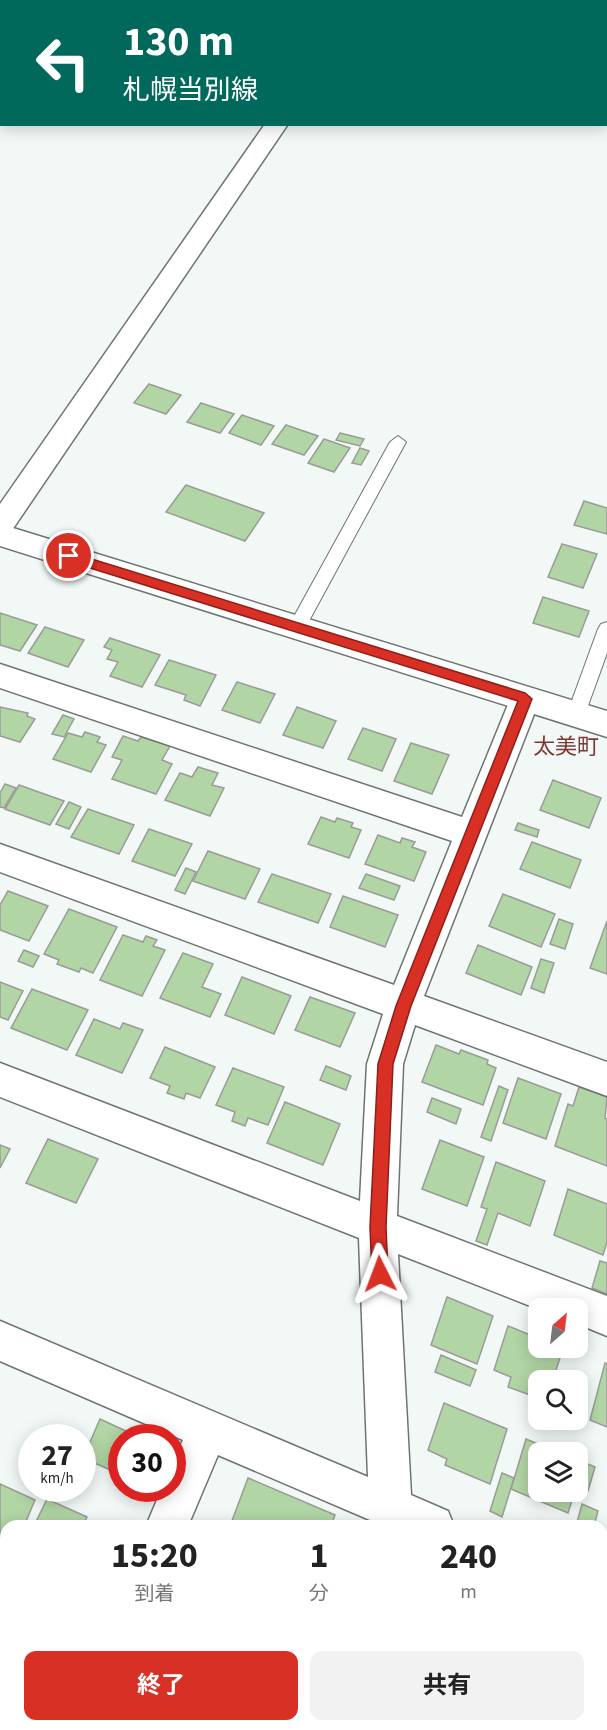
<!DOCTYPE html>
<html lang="ja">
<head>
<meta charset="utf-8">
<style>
	body { margin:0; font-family:"Source Sans 3","Noto Sans JP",sans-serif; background:#f2f2f2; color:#222; height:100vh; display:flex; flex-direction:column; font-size:22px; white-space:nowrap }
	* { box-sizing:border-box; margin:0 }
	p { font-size:20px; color:#767676 }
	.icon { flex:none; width:33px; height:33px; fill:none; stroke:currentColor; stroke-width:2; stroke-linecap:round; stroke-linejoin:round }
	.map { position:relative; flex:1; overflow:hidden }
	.sheet { position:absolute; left:0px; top:1520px; width:608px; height:212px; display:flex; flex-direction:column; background:#fff; border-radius:18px 18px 0 0; box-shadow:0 3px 15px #0003 }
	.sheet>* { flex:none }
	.guide { position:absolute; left:0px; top:0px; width:608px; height:126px; box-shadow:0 3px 15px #0003; background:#00695c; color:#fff; overflow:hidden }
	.needle { width:39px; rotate:28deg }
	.fabs { position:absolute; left:528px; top:1298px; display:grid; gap:12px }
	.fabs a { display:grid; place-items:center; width:60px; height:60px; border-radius:12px; background:#fff; box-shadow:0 3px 15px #0003; font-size:30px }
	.speed { position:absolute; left:18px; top:1424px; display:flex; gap:12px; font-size:30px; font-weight:700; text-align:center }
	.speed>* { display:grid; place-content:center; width:78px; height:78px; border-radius:50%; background:#fff; box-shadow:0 3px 15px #0003; line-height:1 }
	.speed small { font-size:15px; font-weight:400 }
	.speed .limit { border:9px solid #d22; background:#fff; color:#111 }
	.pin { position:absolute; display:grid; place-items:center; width:51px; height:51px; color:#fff; margin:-26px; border:3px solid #fff; border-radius:50%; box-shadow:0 2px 6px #0007 }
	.me { position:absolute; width:66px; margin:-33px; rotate:357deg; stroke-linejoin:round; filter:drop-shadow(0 0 4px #0008) }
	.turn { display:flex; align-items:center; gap:21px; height:126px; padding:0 24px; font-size:27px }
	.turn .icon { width:78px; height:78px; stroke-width:2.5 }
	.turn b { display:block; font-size:42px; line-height:51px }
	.eta { display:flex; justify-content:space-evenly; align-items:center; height:102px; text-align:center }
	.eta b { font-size:36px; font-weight:700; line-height:42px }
	.primary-button { display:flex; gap:12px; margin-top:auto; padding:12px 24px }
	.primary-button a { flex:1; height:69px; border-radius:12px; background:#d93025; color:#fff; font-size:24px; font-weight:700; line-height:69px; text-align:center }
	.primary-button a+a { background:#f2f2f2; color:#222 }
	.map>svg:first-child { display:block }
</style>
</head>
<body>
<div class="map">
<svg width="607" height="1730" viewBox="0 0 607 1730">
	<rect width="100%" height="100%" fill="#f1f8f5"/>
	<!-- building -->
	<g fill="#b1d5a5" stroke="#999c97" stroke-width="1.5">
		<polygon points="149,384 181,395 166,414 134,403"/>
		<polygon points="201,403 234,414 220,433 187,422"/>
		<polygon points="242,415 274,426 261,445 229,433"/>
		<polygon points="286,425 318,436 304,455 272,444"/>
		<polygon points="340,433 364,439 360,446 336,440"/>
		<polygon points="324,439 350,448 334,472 308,463"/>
		<polygon points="360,448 369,451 361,465 352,463"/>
		<polygon points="186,485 264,513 245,541 166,512"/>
		<polygon points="584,501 607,508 607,534 574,525"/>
		<polygon points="562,544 597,554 583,588 548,577"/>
		<polygon points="543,597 589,611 579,637 533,623"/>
		<polygon points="0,613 37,625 20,651 0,645"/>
		<polygon points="45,627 84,640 68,667 28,653"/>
		<polygon points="110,638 160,655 142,687 110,676 118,662 107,659 112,650 104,647"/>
		<polygon points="169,660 216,675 200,706 184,700 186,695 155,685"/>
		<polygon points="237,682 275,694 260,723 222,710"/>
		<polygon points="0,707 28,713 27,716 35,719 20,742 0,736"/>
		<polygon points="297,707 336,721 323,748 283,735"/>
		<polygon points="63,715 74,719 64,737 52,734"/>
		<polygon points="363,728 396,739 382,771 348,759"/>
		<polygon points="85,732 100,737 97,742 106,745 91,772 53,759 68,733 82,737"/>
		<polygon points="123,736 138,741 141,737 170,746 162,760 172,764 156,794 112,779 122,760 112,757"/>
		<polygon points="411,743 449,755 432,794 394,781"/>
		<polygon points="198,767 218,773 212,785 224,788 210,816 165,800 180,773 192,777"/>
		<polygon points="553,780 601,798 589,828 540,810"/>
		<polygon points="5,784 16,788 4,808 0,807 0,793"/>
		<polygon points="19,785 64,801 50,825 5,809"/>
		<polygon points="69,802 81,807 69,829 56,824"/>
		<polygon points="88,809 134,825 119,854 71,837"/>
		<polygon points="321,817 335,822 337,818 353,823 351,827 361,830 349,858 308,844"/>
		<polygon points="518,823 539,830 537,837 515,830"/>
		<polygon points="149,829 192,844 175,876 132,861"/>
		<polygon points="378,835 400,843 402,838 415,842 412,847 426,852 414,881 365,864"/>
		<polygon points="532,842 581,860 570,888 520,869"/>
		<polygon points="208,851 260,869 245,899 193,881"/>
		<polygon points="186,868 196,872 185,894 175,890"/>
		<polygon points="272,874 331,894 318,923 258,902"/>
		<polygon points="366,874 400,886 394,900 359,888"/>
		<polygon points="8,891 48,906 29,941 0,930 0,905"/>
		<polygon points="503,894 555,914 541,947 489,926"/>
		<polygon points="343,896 398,915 385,947 330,927"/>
		<polygon points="69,909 117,927 93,973 81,968 79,972 57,964 59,960 44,954"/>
		<polygon points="559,919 573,924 565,949 550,944"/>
		<polygon points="607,921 607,974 590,968"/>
		<polygon points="123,935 143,942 146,936 157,940 153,946 165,950 142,996 100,980"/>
		<polygon points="478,945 532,967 521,995 466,973"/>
		<polygon points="24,950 39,956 33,967 18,961"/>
		<polygon points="183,953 213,964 202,987 221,994 210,1017 160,998"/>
		<polygon points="541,959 554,963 544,993 531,988"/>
		<polygon points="242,977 291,996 274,1034 225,1015"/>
		<polygon points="0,982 23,991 8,1020 0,1017"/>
		<polygon points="32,989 88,1010 67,1050 11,1028"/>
		<polygon points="310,997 355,1013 340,1047 295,1030"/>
		<polygon points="94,1019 120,1029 123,1023 143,1030 122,1073 76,1055"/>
		<polygon points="436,1045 459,1054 461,1050 488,1060 487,1064 496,1068 483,1105 422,1082"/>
		<polygon points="165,1047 215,1067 200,1098 186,1093 184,1099 167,1093 170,1086 150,1078"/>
		<polygon points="326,1066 351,1076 346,1090 320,1080"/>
		<polygon points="233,1068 284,1087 268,1125 248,1118 245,1126 232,1121 235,1112 216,1105"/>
		<polygon points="518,1078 561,1094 546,1139 503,1123"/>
		<polygon points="499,1086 508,1090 491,1141 481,1137"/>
		<polygon points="579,1087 607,1097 605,1118 607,1119 607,1166 555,1146 568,1104 573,1106"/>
		<polygon points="432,1098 461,1109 456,1124 427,1112"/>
		<polygon points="285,1102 340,1124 323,1165 267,1143"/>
		<polygon points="48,1139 98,1159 76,1203 26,1183"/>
		<polygon points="440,1140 484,1157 467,1206 422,1189"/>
		<polygon points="0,1145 10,1149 0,1168"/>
		<polygon points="496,1162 545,1181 530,1226 498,1213 487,1245 476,1241 487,1209 481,1207"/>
		<polygon points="568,1189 607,1204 607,1242 603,1255 554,1235"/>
		<polygon points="600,1261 607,1263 607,1294 592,1288"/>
		<polygon points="447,1297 493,1316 477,1364 431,1345"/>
		<polygon points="508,1326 538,1338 538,1347 563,1348 553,1380 538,1380 538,1388 533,1385 530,1395 508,1387 511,1377 494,1370"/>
		<polygon points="441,1355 476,1370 470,1386 435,1372"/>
		<polygon points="605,1363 607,1364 607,1427 590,1420"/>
		<polygon points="444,1403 507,1429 490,1484 445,1465 447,1459 428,1450"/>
		<polygon points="100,1419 139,1437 122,1437 122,1475 83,1458"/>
		<polygon points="526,1439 558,1452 538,1452 538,1491 575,1491 568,1513 511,1489"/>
		<polygon points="578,1460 595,1467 588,1491 578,1487"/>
		<polygon points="502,1473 514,1478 502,1517 490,1511"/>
		<polygon points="248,1478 335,1515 331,1526 230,1526"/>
		<polygon points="0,1484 35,1500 24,1526 6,1526 6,1545 0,1542"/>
		<polygon points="52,1488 69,1488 65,1498 50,1491"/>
		<polygon points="47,1499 87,1517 83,1526 34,1526"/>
		<polygon points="582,1504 598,1511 594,1526 576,1526"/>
		<polygon points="1,1603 6,1606 6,1690 0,1687"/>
		<polygon points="602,1642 607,1645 607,1718 602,1716"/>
		<polygon points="145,1725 224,1725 222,1730 143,1730"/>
		<polygon points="235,1725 245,1725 255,1730 233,1730"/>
		<polygon points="278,1725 299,1725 301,1726 300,1730 279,1730 276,1729"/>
		<polygon points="308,1725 322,1725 333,1730 306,1730"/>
		<polygon points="442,1725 479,1725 490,1730 441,1730"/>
		<polygon points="544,1725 567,1725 565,1730 543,1730"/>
	</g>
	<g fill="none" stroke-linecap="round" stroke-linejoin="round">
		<!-- service casing -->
		<g stroke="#6e7472" stroke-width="2">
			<g id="service">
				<polygon points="398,436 406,442 303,632 291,632 288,627 291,622 390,442"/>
				<polygon points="607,622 607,653 585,714 582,719 576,721 570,719 567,714 598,629 601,624"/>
			</g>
		</g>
		<!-- minor casing -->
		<g stroke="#6e7472" stroke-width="3">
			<g id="minor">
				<polygon points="352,0 372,0 351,2"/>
				<polygon points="265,124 288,124 10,533 0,536 0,504"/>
				<polygon points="0,664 462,817 514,690 525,687 536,690 540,699 424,996 607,1062 607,1096 415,1025 403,1064 397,1216 607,1296 607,1336 578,1324 578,1308 538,1309 398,1254 411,1495 448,1511 454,1526 370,1526 370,1520 218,1455 188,1526 146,1526 162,1488 172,1488 172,1464 183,1440 0,1361 0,1321 368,1477 359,1238 0,1097 0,1063 360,1201 367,1064 383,1014 0,872 0,844 394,985 452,841 0,688"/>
				<polygon points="602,1577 607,1579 607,1623 602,1620"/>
				<polygon points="61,1725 105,1725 104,1730 58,1730"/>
				<polygon points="369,1725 413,1725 413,1730 367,1730"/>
			</g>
		</g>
		<!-- primary casing -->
		<g stroke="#6e7472" stroke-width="3">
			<polygon id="primary" points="0,524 607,711 607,737 0,546"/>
		</g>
		<!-- service -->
		<use href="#service" fill="#fff" fill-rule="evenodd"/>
		<!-- minor -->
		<use href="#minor" fill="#fff" fill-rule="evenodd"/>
		<!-- primary -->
		<use href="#primary" fill="#fff" fill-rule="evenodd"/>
	</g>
	<!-- route -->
	<polygon fill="#d93025" stroke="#8d1f18" stroke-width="1.5" points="69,552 525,693 532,699 411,1006 393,1064 386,1227 388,1274 386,1279 380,1282 375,1279 372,1274 370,1227 378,1064 396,1006 518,701 64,560 63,556"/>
	<g text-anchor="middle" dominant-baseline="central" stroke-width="4.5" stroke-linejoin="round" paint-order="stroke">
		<!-- quarter labels -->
		<g font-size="22" fill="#7e3734" stroke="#f1f8f5">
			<text x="566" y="747">太美町</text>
		</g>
	</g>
</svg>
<div class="fabs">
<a><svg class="needle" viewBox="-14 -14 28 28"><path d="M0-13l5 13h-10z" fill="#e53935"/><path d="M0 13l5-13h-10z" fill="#767676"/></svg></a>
<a><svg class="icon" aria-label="search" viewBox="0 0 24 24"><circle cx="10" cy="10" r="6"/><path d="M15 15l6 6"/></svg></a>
<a><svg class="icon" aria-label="layers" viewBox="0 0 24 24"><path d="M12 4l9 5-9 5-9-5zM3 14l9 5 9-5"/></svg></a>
</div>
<div class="speed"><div>27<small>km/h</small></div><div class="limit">30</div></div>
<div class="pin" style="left:69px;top:556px;background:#d93025"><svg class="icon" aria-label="arrive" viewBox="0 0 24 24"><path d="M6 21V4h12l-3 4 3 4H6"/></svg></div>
<svg class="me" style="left:380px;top:1274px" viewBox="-20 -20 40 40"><path d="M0-17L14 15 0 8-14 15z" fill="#d93025" stroke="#fff" stroke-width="4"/></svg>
<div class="guide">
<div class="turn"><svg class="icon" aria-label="left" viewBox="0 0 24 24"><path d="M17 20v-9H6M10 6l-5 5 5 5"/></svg><div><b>130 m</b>札幌当別線</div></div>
</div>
<section class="sheet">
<div class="eta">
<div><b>15:20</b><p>到着</p></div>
<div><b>1</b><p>分</p></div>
<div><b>240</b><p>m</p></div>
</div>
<div class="primary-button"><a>終了</a><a>共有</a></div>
</section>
</div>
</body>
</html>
